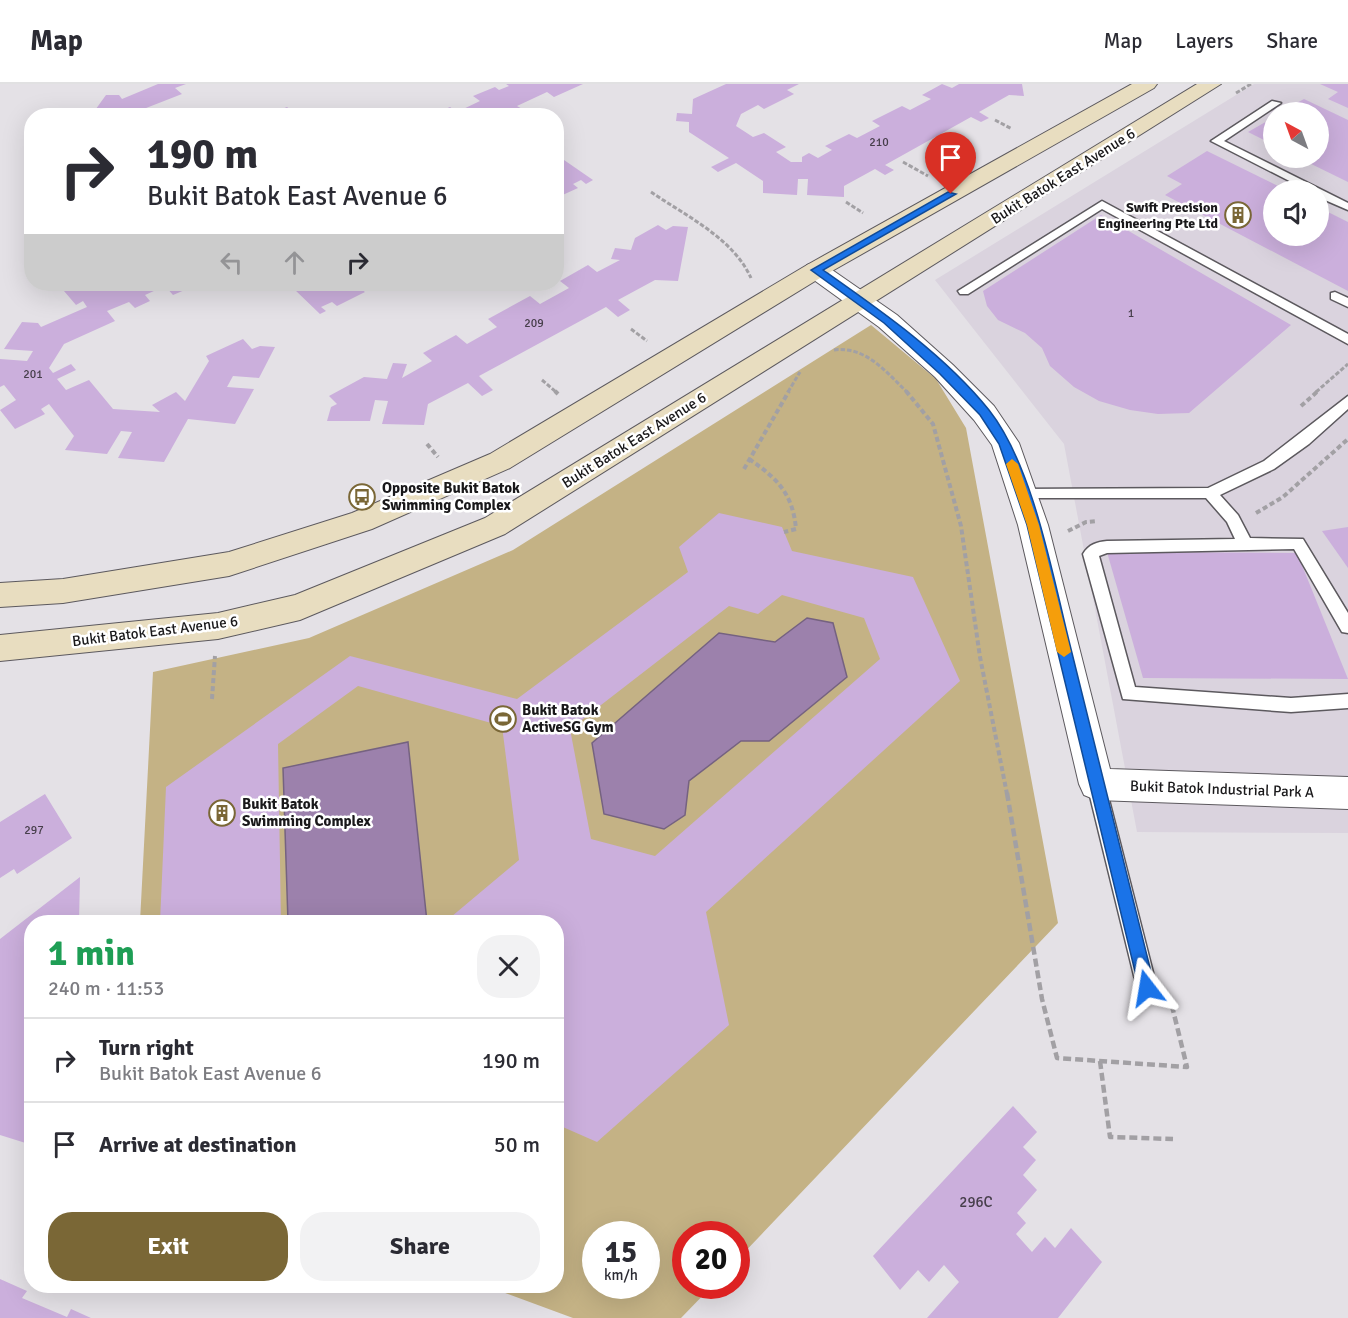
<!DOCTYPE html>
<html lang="en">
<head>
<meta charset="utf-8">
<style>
	body { margin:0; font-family:Signika,sans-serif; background:#f2f2f3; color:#2b2b33; height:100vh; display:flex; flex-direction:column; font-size:22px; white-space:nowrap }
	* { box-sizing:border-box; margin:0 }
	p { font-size:20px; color:#7c7c81 }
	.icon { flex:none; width:33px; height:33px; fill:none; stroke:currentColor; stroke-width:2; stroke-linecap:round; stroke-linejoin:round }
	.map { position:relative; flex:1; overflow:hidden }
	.side { position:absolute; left:24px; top:831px; width:540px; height:378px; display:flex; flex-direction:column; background:#fff; border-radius:24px; box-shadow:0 6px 24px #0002 }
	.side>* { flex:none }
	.top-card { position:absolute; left:24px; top:24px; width:540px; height:183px; border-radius:24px; box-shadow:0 6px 24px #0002; background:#fff; color:#2b2b33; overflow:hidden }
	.needle { width:39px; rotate:319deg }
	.tools { position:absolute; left:1263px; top:18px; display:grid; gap:12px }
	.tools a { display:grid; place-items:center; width:66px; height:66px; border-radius:50%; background:#fff; box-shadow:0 6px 24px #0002; font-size:30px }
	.speed { position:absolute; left:582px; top:1137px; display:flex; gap:12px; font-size:30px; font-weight:700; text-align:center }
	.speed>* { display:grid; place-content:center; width:78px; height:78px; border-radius:50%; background:#fff; box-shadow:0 6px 24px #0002; line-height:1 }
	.speed small { font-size:15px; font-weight:400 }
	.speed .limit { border:9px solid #d22; background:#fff; color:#111 }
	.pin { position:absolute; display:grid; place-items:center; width:51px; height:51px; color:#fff; margin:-62px -26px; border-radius:50% 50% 50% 0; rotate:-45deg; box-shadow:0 0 6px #0007 }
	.pin .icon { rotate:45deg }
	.me { position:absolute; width:66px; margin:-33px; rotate:346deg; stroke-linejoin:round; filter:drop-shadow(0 0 4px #0008) }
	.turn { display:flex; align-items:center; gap:21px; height:126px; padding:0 24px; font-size:27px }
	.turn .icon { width:78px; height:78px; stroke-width:2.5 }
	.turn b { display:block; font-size:42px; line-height:51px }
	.lanes { display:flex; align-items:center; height:57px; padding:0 24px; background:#0003; justify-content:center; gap:30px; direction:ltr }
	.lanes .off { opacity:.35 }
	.round { display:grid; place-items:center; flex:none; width:63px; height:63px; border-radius:24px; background:#f2f2f3 }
	.head { display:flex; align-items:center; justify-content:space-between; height:102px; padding:0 24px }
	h1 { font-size:36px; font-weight:700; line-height:45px; color:#1e9e55 }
	.action { display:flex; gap:12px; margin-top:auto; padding:12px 24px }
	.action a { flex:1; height:69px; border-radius:24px; background:#7a6736; color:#fff; font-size:24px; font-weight:700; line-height:69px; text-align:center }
	.action a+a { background:#f2f2f3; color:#2b2b33 }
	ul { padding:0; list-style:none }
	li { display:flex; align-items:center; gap:18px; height:84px; padding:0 24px; border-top:2px solid #e1e1e2 }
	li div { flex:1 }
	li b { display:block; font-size:22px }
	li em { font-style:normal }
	header { display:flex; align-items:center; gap:36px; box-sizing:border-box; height:84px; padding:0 30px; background:#fff; border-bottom:2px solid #e1e1e2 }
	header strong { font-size:28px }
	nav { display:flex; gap:33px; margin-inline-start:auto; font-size:21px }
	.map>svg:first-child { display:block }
</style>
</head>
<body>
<header>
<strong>Map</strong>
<nav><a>Map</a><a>Layers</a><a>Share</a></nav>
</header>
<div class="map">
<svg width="1348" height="1234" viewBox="0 0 1348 1234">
	<rect width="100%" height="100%" fill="#e4e1e6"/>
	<!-- built -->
	<path fill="#dad3de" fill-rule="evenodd" d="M1254,0H1348V749L1137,748L1064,360L935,196ZM1274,28H1318V74H1274ZM1274,106H1318V152H1274Z"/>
	<!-- green -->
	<path fill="#c4b285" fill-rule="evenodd" d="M871,241L936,295L966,344L1058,839L737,1176L736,1150H686V1202H712L681,1234H573L486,1202H556V838H140L153,588L309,554L513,466ZM596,1150H646V1202H596Z"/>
	<!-- water -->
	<g fill="#9c81ac" stroke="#756280" stroke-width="1.5">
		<polygon points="807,534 833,539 847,593 769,657 741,657 689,697 685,731 664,745 604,730 592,659 719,549 775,558"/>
		<polygon points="408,658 427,838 288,838 283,684"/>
	</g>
	<!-- building -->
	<g fill="#cbafdc" fill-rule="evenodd">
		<polygon points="158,0 186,0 175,4 182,10 141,26 138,32 93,29 106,11 119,11 122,15"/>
		<polygon points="506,0 583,0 554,13 547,8 517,22 524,26 512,32 429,32 450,23 457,28 480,17 473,12 495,3 499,6 509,2"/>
		<polygon points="726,0 799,0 787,6 794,10 764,25 758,21 741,30 736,42 753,53 764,49 786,63 776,68 791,78 802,78 802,73 809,69 818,74 832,66 825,62 849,50 857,54 880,42 872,37 902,22 910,26 931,15 922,11 942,0 952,4 959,0 1022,0 1024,12 1009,11 979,28 989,34 981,38 971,33 885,81 894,86 885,91 875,85 844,102 844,113 807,111 808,95 798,95 797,111 763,109 763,97 736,79 718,88 711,83 729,74 689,48 689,38 676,37 677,29 692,30 693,15"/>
		<polygon points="1320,0 1348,0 1348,24 1328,15 1338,8"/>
		<polygon points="1304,15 1348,36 1348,98 1299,74 1318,74 1318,28 1281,28"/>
		<polygon points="287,23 295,30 314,28 311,32 265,32"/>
		<polygon points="1274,33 1274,61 1248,48"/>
		<polygon points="1207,67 1286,106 1274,106 1274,152 1318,152 1318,123 1348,138 1348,207 1165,111 1182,100 1167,92"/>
		<polygon points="564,76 593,96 586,100 581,96 573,100 578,104 556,114 556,79"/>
		<polygon points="1101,131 1291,241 1189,329 1158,330 1130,326 1099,317 1074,303 1050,282 1042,264 1025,249 998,236 987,222 983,207"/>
		<polygon points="658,141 666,146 673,142 688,143 678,197 655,196 618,216 630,226 618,233 606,223 479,292 493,306 482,312 468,299 428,320 424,341 382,340 388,317 375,316 370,337 327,337 331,323 337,320 329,312 364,293 387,295 393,279 407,280 402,294 432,277 423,269 456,251 467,260 497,243 488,235 530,212 540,220 569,204 560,197 588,181 597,188 620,176 611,175 615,164 631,166 635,154"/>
		<polygon points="81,200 199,200 173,211 165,202 145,211 150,217 135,224 129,218 107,227 115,237 64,260 49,284 53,289 71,280 76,286 57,295 66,306 89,296 113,325 160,328 152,321 176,308 185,317 209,277 206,272 243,255 252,265 260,262 275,263 259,294 233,292 227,303 254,305 235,340 188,335 164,378 118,374 132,348 121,347 107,370 65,366 74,352 49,320 41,325 45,330 15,345 0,326 16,316 4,301 0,303 0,275 27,277 33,267 4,265 22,238 38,239 41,243 87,223 83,217 76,221 64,207"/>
		<polygon points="305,200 359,200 356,201 365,208 337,222 332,218 321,223 326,227 320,230 294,205"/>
		<path d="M719,429L782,443L792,467L913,493L960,597L706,828L729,941L597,1058L556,1040V838H445L519,776L502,642L358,602L278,660L281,838H160L166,703L350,572L517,615L688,488L679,463ZM782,511L864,534L880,575L655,772L591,755L570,645L729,522L758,530Z"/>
		<polygon points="1348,443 1348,484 1322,447"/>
		<polygon points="1107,468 1297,469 1348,595 1143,594"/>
		<polygon points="45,710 72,754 17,790 14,785 0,794 0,738"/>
		<polygon points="80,793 79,838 32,838 32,1061 0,1051 0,855"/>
		<polygon points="1013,1022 1037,1048 1023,1063 1036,1076 1023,1091 1037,1106 1017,1129 1026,1139 1016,1150 1032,1168 1045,1153 1055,1164 1071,1144 1102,1178 1058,1234 927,1234 959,1198 944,1181 929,1198 918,1186 900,1206 873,1172"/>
		<polygon points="0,1195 27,1207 22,1214 67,1233 71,1225 91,1234 0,1234"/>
	</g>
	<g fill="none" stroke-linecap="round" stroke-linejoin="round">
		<!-- service casing -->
		<g stroke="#5c595e" stroke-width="3">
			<g id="service">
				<polygon points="1272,17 1281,19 1224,57 1348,119 1348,126 1318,113 1318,106 1307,106 1211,57"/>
				<polygon points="1102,117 1348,250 1348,260 1102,125 968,210 960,210 958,207"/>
				<polygon points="1335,208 1348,214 1348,223 1331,215 1331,209"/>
				<path d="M1348,312V325L1309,360L1274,385L1220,411L1238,431L1250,454L1303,455L1348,529V549L1342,548L1294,465L1107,469L1099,472L1135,603L1291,614L1348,610V624L1291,628L1123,615L1083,470C1089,460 1097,458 1107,457L1235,455L1227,438L1206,414H1022L1017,413L1015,409L1017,405L1208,404L1264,377Z"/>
				<polygon points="1096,692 1102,694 1105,700 1157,904 1154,911 1147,914 1140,911 1137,904 1087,700 1090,694"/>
			</g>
		</g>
		<!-- minor casing -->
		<g stroke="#5c595e" stroke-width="2">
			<polygon id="minor" points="816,178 825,181 897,231 953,281 994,322 1019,359 1048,441 1110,685 1348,693 1348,725 1096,716 1084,711 1079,700 1018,441 992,361 974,336 935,293 879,243 807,191 804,186 807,181"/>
		</g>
		<!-- secondary casing -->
		<g stroke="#5c595e" stroke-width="2">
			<g id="secondary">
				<polygon points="1132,0 1157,0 1154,4 825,191 510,384 372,445 229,492 63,519 0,523 0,499 63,495 229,468 352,429 490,370 807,181"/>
				<polygon points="1197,0 1221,0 505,450 300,536 218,555 0,577 0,551 218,529 295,511 485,434"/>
			</g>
		</g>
		<!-- path-far2 -->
		<g stroke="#a2a0a4" stroke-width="3" stroke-dasharray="4.5 2" stroke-linecap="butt">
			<polyline points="1236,9 1251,0"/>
			<polyline points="995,36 1012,45"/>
			<polyline points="903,78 928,92"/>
			<path d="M651,108C686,132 733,154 751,194"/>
			<polyline points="846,118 863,129"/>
			<polyline points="631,245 647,257"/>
			<path d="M834,266C866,262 886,288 907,308"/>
			<polyline points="542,296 556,308"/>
			<polyline points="788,308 800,288"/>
			<polyline points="1316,308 1348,280"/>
		</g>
		<!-- path-far1 -->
		<g stroke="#a2a0a4" stroke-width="4" stroke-dasharray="5 3" stroke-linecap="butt">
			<polyline points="555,307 558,310"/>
			<polyline points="906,307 933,340 961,442 980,573 1007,710"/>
			<polyline points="1301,322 1318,307"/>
			<polyline points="427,360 438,373"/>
			<path d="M749,375C777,394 793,410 796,445L784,448"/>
			<polyline points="744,385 789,307"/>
			<polyline points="1256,429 1283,413 1348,355"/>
			<polyline points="1068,447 1086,438 1097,437"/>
			<polyline points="212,615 215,572"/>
		</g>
		<!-- path -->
		<g stroke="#a2a0a4" stroke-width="4.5" stroke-dasharray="8 4" stroke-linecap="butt">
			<polyline points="1007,709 1042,915 1057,974 1187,983 1171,918"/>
			<polyline points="1100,977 1110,1053 1173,1055"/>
		</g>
		<!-- service -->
		<use href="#service" fill="#fff" fill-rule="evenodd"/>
		<!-- minor -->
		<use href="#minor" fill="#fff" fill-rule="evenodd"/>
		<!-- secondary -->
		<use href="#secondary" fill="#e8ddc0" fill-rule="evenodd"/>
	</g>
	<!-- route -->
	<path fill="#1a73e8" stroke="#114b97" stroke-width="1.5" d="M948,108L956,110L823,186C880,226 945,271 989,326C1034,383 1053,494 1071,565C1099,678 1127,791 1155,904L1153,910L1147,912L1142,910L1139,904L1027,441L999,360L980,331L940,290L884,239L811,186Z"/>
	<!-- slow -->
	<polygon fill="#f59e0b" points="1012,375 1018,380 1039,441 1071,568 1064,573 1057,568 1027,441 1006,380"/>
	<!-- icons -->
	<defs>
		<g id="building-ring" transform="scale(1.35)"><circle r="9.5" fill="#fff" stroke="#7a6736" stroke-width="1.5"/><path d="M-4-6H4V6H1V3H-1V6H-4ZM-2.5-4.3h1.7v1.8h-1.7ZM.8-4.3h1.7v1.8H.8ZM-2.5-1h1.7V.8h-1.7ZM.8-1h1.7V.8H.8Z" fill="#7a6736"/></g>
		<g id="bus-ring" transform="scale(1.35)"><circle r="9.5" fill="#fff" stroke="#7a6736" stroke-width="1.5"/><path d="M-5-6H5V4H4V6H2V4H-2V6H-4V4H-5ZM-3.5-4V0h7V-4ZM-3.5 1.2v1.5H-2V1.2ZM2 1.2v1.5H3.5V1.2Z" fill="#7a6736"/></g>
		<g id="stadium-ring" transform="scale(1.35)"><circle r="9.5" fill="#fff" stroke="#7a6736" stroke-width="1.5"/><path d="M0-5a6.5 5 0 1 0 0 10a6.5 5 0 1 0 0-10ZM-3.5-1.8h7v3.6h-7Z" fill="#7a6736"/></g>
	</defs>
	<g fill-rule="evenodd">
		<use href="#building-ring" x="1238" y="131"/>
		<use href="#bus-ring" x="362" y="413"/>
		<use href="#stadium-ring" x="503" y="635"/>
		<use href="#building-ring" x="222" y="729"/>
	</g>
	<g text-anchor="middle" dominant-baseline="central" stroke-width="5" stroke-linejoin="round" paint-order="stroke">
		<!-- number labels -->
		<g font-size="12" fill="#463e4a">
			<text x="879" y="58">210</text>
			<text x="1131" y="229">1</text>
			<text x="534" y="239">209</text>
			<text x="33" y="290">201</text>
			<text x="34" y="746">297</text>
		</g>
		<!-- far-poi labels -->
		<g font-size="14" font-weight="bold" fill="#19181a" stroke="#fff" text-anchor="end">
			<text x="1218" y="123">Swift Precision<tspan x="1218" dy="16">Engineering Pte Ltd</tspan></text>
		</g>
		<!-- street labels -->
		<g font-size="15" fill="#19181a" stroke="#fff">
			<text transform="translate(1063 92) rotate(-32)">Bukit Batok East Avenue 6</text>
			<text transform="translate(634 356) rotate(-32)">Bukit Batok East Avenue 6</text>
			<text transform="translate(155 547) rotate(-7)">Bukit Batok East Avenue 6</text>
			<text transform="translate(1222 705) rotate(2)">Bukit Batok Industrial Park A</text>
		</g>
		<!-- poi labels -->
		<g font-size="15" font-weight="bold" fill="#19181a" stroke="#fff" text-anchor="start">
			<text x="382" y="404">Opposite Bukit Batok<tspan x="382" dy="17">Swimming Complex</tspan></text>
			<text x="522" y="626">Bukit Batok<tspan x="522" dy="17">ActiveSG Gym</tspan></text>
			<text x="242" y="720">Bukit Batok<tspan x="242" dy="17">Swimming Complex</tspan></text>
		</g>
		<!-- near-number labels -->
		<g font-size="15" fill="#463e4a">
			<text x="976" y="1118">296C</text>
		</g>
	</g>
</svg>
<div class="tools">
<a><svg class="needle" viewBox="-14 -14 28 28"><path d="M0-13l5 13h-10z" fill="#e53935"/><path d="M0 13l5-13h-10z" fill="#7c7c81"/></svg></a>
<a><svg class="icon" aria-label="sound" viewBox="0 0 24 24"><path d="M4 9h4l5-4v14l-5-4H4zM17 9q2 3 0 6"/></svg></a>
</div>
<div class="speed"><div>15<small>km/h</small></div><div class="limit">20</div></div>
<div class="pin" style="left:951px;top:110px;background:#d93025"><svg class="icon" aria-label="arrive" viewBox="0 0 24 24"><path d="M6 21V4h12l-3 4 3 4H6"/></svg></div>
<svg class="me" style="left:1147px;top:904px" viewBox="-20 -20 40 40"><path d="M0-17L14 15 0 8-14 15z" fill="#1a73e8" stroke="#fff" stroke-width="4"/></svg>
<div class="top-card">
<div class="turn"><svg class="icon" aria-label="right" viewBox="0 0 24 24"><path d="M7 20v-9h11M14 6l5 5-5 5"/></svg><div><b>190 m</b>Bukit Batok East Avenue 6</div></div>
<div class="lanes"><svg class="icon off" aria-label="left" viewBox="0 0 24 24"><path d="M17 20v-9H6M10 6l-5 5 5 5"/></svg><svg class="icon off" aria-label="ahead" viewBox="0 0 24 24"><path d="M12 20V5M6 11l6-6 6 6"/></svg><svg class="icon" aria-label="right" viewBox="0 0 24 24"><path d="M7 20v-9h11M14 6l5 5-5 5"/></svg></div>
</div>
<section class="side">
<div class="head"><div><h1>1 min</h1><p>240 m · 11:53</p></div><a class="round"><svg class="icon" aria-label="close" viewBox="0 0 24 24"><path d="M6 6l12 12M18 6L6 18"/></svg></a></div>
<ul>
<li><svg class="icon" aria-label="right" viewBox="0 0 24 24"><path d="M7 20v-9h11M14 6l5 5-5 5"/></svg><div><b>Turn right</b><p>Bukit Batok East Avenue 6</p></div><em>190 m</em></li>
<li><svg class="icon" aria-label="arrive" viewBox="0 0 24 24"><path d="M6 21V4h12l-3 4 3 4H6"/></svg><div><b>Arrive at destination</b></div><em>50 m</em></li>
</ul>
<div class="action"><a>Exit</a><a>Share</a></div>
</section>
</div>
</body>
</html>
